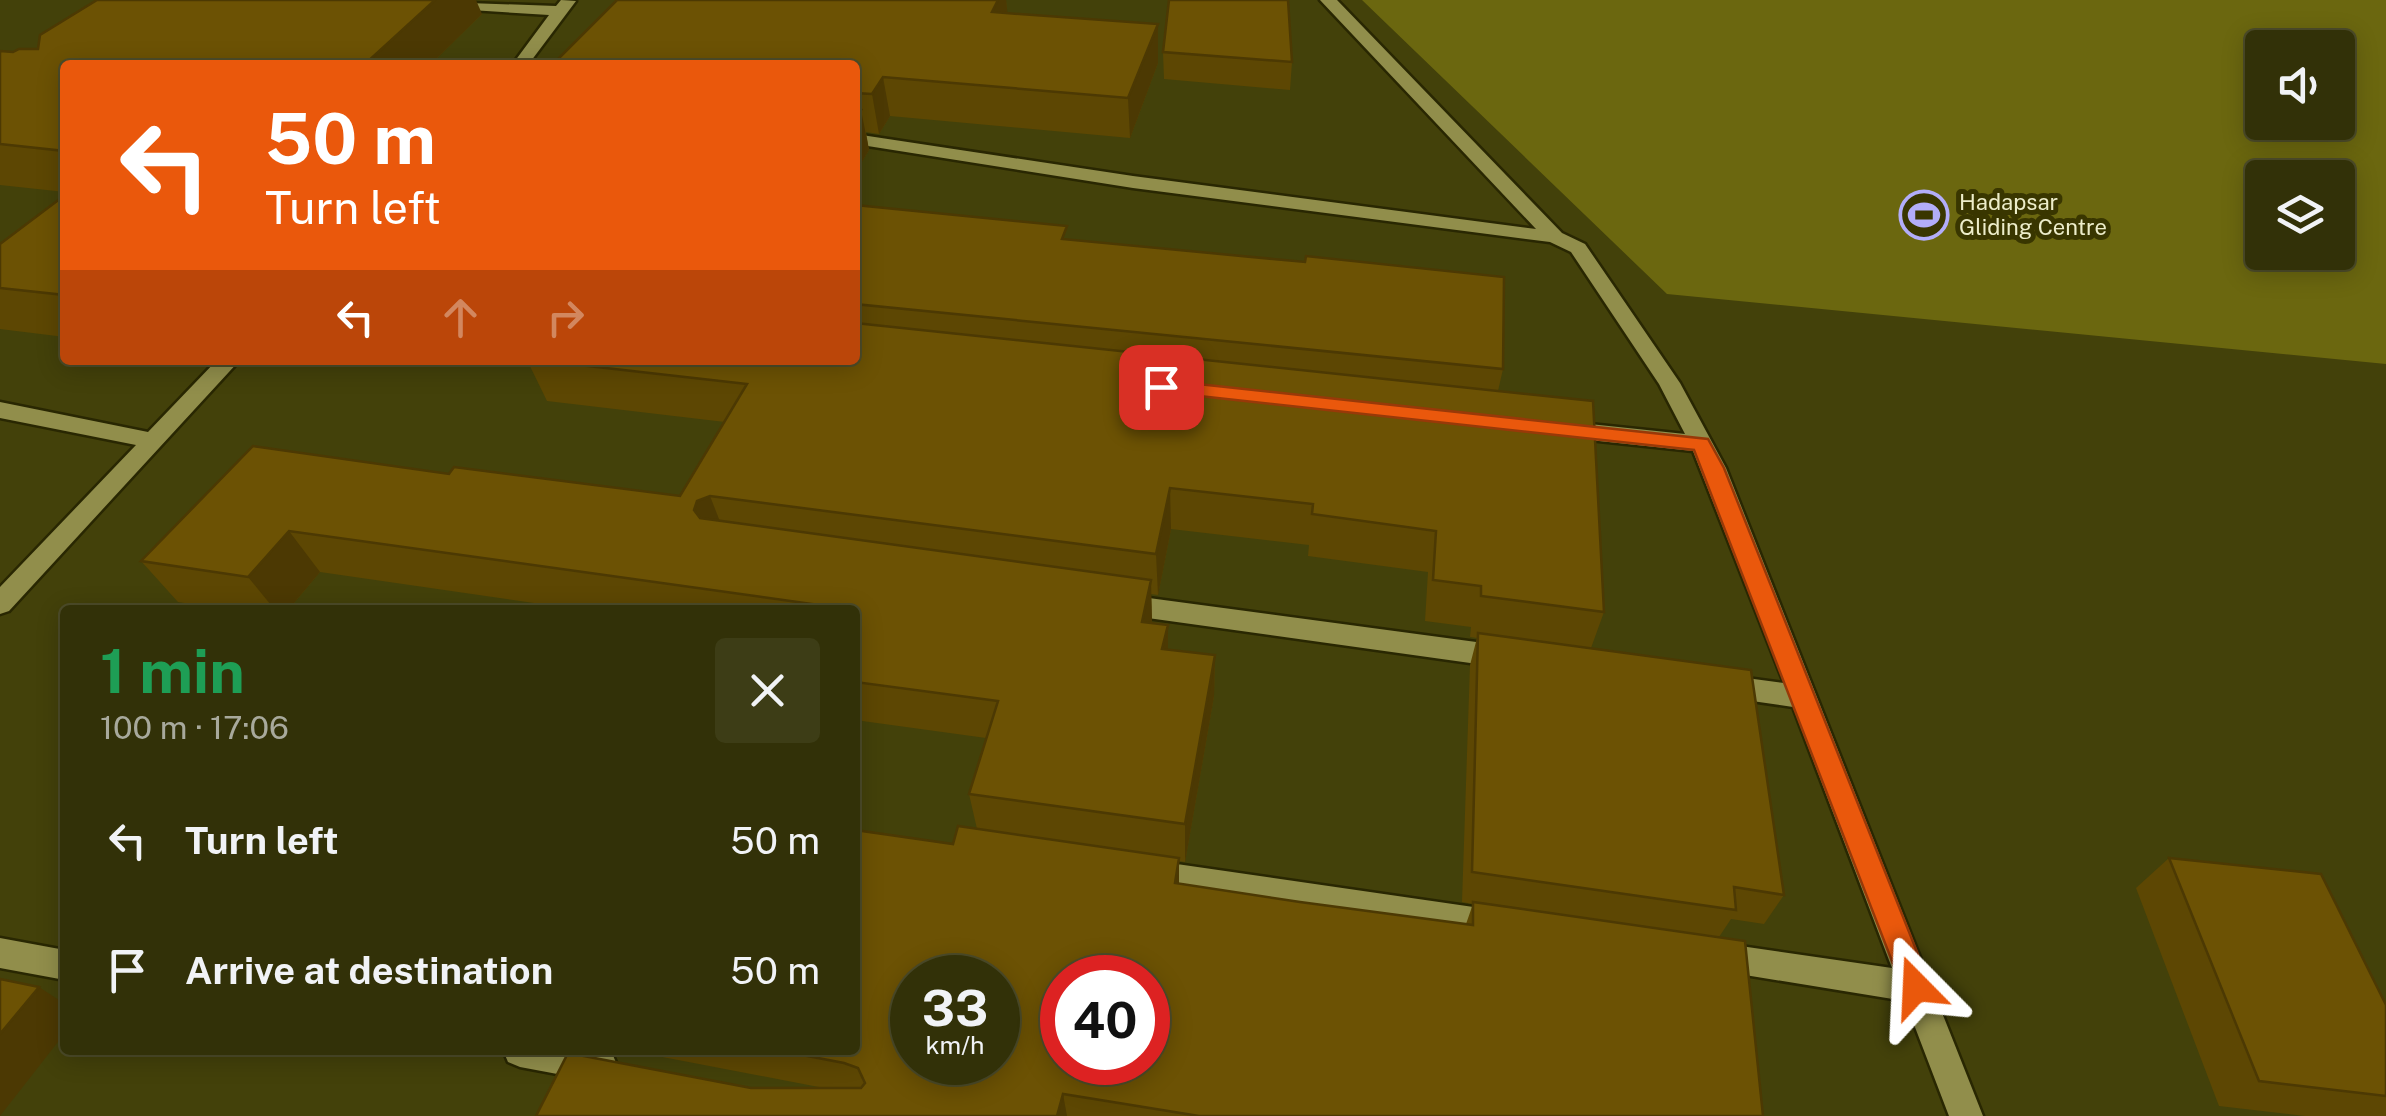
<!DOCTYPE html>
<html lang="en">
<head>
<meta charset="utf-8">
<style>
	body { margin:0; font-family:"Public Sans",sans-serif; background:#3d3d16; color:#f1f3f6; height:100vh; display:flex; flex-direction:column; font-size:38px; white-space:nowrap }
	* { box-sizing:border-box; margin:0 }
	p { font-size:32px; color:#a8a99c }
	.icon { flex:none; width:55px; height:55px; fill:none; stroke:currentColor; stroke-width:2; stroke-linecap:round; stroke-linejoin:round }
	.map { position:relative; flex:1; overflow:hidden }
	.panel { position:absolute; left:60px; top:605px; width:800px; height:450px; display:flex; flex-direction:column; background:#323108; border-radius:10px; box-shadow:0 5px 25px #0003,0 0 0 2px #4d4c29 }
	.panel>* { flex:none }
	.hud { position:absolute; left:60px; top:60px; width:800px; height:305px; border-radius:10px; box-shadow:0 5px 25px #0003,0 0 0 2px #4d4c29; background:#ea580c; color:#fff; overflow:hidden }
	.fabs { position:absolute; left:2245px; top:30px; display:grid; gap:20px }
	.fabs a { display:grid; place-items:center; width:110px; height:110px; border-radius:10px; background:#323108; box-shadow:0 5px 25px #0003,0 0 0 2px #4d4c29; font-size:50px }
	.speed { position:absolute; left:890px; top:955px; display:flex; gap:20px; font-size:50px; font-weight:700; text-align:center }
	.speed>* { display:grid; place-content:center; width:130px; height:130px; border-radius:50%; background:#323108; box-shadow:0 5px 25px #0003,0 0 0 2px #4d4c29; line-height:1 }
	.speed small { font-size:25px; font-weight:400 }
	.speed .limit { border:15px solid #d22; background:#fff; color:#111 }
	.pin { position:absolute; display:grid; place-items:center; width:85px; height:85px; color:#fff; margin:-42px; border-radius:20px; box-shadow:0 5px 15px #0006 }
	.me { position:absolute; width:110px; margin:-55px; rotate:339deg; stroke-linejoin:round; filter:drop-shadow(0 0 8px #0008) }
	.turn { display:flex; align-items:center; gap:35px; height:210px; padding:0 40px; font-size:45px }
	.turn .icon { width:130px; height:130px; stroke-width:2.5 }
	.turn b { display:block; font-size:70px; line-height:85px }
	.lanes { display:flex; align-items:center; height:95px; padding:0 40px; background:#0003; justify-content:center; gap:50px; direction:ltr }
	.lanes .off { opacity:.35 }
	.round { display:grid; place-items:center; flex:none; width:105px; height:105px; border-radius:10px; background:#3d3d16 }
	.summary { display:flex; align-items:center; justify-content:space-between; height:170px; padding:0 40px }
	h1 { font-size:60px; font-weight:700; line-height:75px; color:#1e9e55 }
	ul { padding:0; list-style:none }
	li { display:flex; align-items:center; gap:30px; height:130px; padding:0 40px }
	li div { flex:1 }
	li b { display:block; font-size:38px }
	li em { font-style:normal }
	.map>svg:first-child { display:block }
</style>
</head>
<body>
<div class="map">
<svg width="2386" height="1116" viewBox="0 0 2386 1116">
	<rect width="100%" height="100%" fill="#43410a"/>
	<!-- green -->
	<path fill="#6b670f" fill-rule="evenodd" d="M1362,0H2386V364L1667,294ZM2262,48H2338V122H2262ZM2262,178H2338V252H2262Z"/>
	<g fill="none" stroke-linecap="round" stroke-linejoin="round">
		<!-- minor casing -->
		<g stroke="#292702" stroke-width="5">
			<g id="minor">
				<polygon points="384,0 556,6 561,0 576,1 528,65 512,65 549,15 392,5"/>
				<polygon points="1320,0 1337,0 1562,233 1585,244 1680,383 1726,468 1983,1116 1949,1116 1905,1001 1702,968 1697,957 1702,946 1713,942 1892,968 1793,707 1724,697 1714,694 1710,686 1714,678 1724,675 1784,683 1693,451 1561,437 1550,429 1561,421 1685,434 1659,384 1571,252 1550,242 1133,188 855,144 855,134 1133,176 1536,229"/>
				<polygon points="217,360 240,360 9,611 0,614 0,587 136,445 0,418 0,402 148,432"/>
				<polygon points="1119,594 1506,646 1515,650 1519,657 1515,664 1506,668 1119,614 1110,611 1106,604 1110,597"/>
				<polygon points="1149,860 1501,911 1512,916 1517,926 1512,936 1501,941 1149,888 1138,884 1134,874 1138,864"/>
				<polygon points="0,938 65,950 65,980 0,968"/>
				<polygon points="503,1050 604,1050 612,1053 617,1065 612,1077 600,1082 520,1067 508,1062"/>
			</g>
		</g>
		<!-- minor -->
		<use href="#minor" fill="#918e4b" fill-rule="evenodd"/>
	</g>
	<!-- wall -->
	<g fill="#5d4703" fill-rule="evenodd">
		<polygon points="617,0 1006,0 1007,13 1158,63 1130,138 890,116 879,134 866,132 869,150 855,173 855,65"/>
		<polygon points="482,14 430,65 65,65 65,192 0,185 0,51 13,52 38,49"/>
		<polygon points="1163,52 1292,62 1290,90 1164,79"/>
		<polygon points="65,195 65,337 0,329 0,244"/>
		<path d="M855,205L1068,239L1503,369L1498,391L1604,612L1591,648L1784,895L1764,924L1731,919L1719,937L1763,1116H536L751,1088H824L626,1050H855L953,844L977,829L969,794L986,738L855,720V610H582L320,572L288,610H231L178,602L141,561L449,474L680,496L725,422L547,401L527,360H855ZM1171,529L1309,545L1308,556L1428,572L1425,621L1471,627L1470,637L1477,638L1470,665L1462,902L1473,904L1466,924L1300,902L1179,884V861L1185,862L1214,696L1215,655L1168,650L1152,623L1151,594L1158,595Z"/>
		<polygon points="2169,858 2386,1005 2386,1116 2305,1116 2219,1106 2136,888"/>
	</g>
	<!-- shaded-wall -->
	<g fill="#4c3903">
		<polygon points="435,0 476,0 482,14 430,65 364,65"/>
		<polygon points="998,0 1006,0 1009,27 992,12"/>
		<polygon points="1158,24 1158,63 1130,138 1128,98"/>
		<polygon points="883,77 890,116 879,134 872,94"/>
		<polygon points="861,110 869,150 855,173 855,120"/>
		<polygon points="1170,488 1171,529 1158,595 1156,554"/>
		<polygon points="710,496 726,537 714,542 694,510 697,501"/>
		<polygon points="289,531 320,572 288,610 275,610 248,577"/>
		<polygon points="1151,580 1152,621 1144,663 1142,622"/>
		<polygon points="1168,625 1168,666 1162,649"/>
		<polygon points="1215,655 1214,696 1185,862 1185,824"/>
		<polygon points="1179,858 1179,896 1175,883"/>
		<polygon points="39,987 65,1004 65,1033 0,1116 0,1034"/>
		<polygon points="1063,1094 1067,1116 1057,1116"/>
	</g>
	<!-- building -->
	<g fill="#6c5204" stroke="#4c3903" stroke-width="2.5" fill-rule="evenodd">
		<polygon points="97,0 435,0 364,65 65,65 65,151 0,144 0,51 13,52 19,49 38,49 40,35"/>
		<polygon points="617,0 998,0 992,12 1158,24 1128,98 883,77 872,94 855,93 855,65 552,65"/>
		<polygon points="1169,0 1288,0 1292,62 1163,52"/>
		<polygon points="855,109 861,110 855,120"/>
		<polygon points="65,195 65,295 0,288 0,244"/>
		<polygon points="855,205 1067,226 1062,239 1305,262 1306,256 1504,277 1503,369 855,304"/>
		<polygon points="855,323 1593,401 1604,612 1481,596 1481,586 1433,580 1436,531 1312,514 1313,504 1170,488 1156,554 710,496 697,501 694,510 700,518 1151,580 1142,622 1168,625 1162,649 1215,655 1185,824 969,794 998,701 855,682 855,610 289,531 248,577 141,561 253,446 449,474 454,467 680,496 747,384 535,360 855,360"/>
		<polygon points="1478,633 1751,670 1784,895 1734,887 1736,910 1472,872"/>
		<path d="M958,826L1179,858L1175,883L1300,902L1473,925V902L1745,941L1763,1116H1199L1063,1094L1057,1116H536L568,1053L751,1088H861L865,1083L858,1068L844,1063L776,1050H855V830L953,844ZM912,978H998V1062H912ZM1062,978H1148V1062H1062Z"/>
		<polygon points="2169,858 2321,874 2386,1005 2386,1096 2259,1081"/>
		<polygon points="0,979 39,987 0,1034"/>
	</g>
	<!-- route -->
	<polygon fill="#ea580c" stroke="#983908" stroke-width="2.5" points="1161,380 1708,439 1724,468 1931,987 1927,997 1916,1001 1906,997 1902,987 1694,450 1154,391 1151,387"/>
	<!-- icons -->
	<defs>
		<g id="stadium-ring" transform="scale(2.5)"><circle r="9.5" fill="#393600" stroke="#b2adf9" stroke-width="1.5"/><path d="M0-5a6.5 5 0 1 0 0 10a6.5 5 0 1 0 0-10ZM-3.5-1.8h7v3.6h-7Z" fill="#b2adf9"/></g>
	</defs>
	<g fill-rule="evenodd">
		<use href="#stadium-ring" x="1924" y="215"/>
	</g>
	<g text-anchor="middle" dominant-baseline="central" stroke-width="10" stroke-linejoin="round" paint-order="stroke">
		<!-- far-poi labels -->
		<g font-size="22" fill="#ededca" stroke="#393600" text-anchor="start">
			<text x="1959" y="202">Hadapsar<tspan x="1959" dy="25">Gliding Centre</tspan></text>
		</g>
	</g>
</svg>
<div class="fabs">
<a><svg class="icon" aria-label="sound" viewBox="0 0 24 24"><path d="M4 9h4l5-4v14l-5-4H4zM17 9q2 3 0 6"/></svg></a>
<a><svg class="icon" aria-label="layers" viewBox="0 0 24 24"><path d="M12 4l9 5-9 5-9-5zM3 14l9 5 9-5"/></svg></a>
</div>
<div class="speed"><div>33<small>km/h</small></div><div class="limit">40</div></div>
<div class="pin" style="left:1161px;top:387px;background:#d93025"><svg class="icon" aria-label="arrive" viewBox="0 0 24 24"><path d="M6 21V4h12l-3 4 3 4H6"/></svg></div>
<svg class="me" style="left:1916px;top:987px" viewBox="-20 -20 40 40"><path d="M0-17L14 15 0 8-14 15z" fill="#ea580c" stroke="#fff" stroke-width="4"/></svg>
<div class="hud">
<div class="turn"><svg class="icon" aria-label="left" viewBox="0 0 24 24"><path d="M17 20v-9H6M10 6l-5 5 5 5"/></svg><div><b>50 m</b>Turn left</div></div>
<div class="lanes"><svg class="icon" aria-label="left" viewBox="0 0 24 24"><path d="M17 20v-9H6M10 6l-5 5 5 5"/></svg><svg class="icon off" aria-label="ahead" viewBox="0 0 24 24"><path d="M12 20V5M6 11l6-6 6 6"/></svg><svg class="icon off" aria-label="right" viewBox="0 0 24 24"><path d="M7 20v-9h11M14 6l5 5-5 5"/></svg></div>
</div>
<section class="panel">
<div class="summary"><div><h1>1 min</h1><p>100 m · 17:06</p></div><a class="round"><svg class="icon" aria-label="close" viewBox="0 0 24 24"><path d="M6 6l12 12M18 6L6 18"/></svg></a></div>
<ul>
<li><svg class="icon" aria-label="left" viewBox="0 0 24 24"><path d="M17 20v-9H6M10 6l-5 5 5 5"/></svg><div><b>Turn left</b></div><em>50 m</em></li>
<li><svg class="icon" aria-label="arrive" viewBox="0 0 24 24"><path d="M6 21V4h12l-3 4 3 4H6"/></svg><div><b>Arrive at destination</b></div><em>50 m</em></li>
</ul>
</section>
</div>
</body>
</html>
